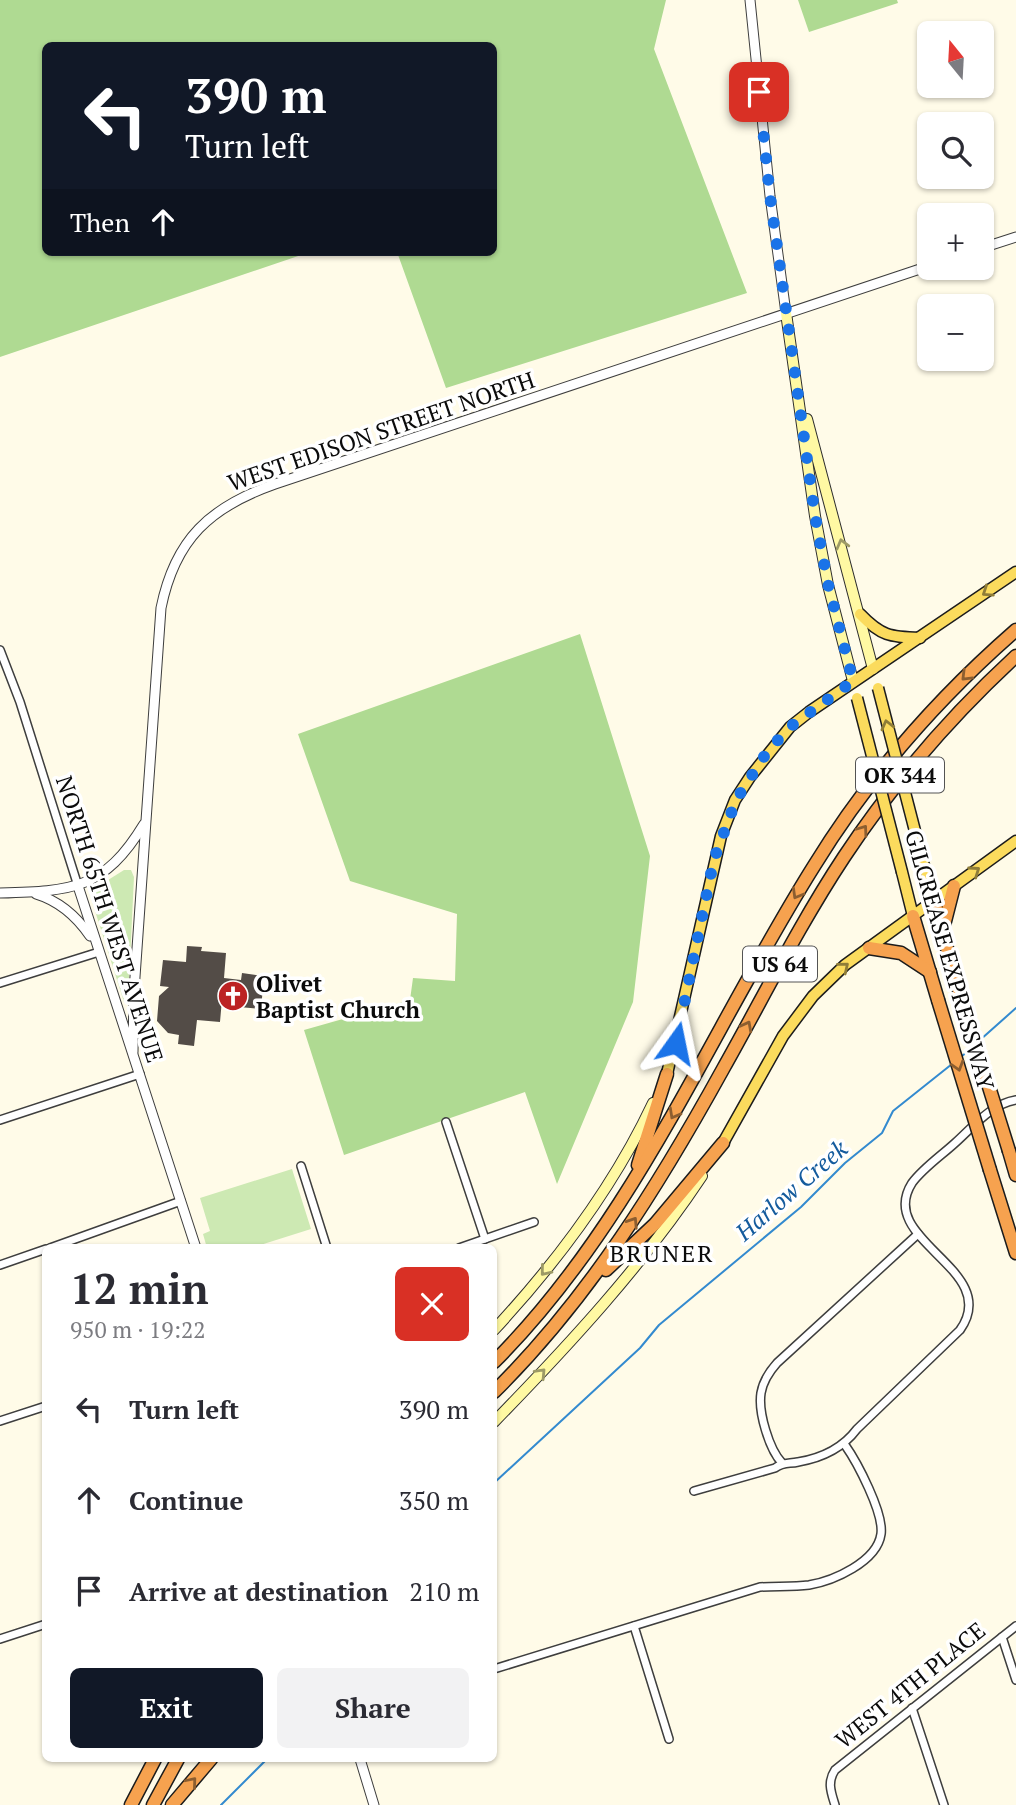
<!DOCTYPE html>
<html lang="en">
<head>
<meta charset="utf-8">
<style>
	body { margin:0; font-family:"PT Serif",serif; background:#f2f2f3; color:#2b2b33; height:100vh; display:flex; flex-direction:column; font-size:26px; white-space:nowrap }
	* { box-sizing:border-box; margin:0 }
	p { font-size:23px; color:#7c7c81 }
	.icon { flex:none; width:38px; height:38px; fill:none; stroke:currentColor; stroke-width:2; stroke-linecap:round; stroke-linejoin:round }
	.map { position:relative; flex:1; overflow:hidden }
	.sheet { position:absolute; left:42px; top:1244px; width:455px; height:518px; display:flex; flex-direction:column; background:#fff; border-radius:10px; box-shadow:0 2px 5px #0004 }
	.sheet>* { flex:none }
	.hud { position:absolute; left:42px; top:42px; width:455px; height:214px; border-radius:10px; box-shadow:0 2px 5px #0004; background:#111827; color:#fff; overflow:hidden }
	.needle { width:46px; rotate:342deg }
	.fabs { position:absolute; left:917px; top:21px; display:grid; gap:14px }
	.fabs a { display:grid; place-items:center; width:77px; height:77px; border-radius:10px; background:#fff; box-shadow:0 2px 5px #0004; font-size:35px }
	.pin { position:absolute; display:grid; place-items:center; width:60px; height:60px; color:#fff; margin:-30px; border-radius:14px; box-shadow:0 4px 10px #0006 }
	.me { position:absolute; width:77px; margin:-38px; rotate:12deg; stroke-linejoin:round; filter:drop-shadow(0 0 5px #0008) }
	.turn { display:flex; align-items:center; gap:24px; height:147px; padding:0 28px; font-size:32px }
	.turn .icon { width:91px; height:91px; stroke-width:2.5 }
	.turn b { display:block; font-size:49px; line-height:60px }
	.then { display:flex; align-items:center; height:66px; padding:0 28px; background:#0003; gap:14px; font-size:26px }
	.round { display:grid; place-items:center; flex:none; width:74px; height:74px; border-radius:10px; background:#f2f2f3 }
	.overview { display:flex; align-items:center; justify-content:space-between; height:119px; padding:0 28px }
	h1 { font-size:42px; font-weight:700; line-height:52px }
	.action { display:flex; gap:14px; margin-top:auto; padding:14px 28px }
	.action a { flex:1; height:80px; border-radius:10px; background:#111827; color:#fff; font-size:28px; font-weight:700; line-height:80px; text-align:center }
	.action a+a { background:#f2f2f3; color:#2b2b33 }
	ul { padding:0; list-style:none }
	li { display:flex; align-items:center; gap:21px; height:91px; padding:0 28px }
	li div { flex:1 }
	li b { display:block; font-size:26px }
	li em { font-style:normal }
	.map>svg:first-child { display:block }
</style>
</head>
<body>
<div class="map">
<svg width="1016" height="1805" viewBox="0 0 1016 1805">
	<rect width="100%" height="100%" fill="#fffbe8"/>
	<!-- green -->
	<g fill="#cde9b3">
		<polygon points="124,870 131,870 134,877 128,1002 124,1002 89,892"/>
		<polygon points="292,1169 311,1229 251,1248 207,1248 203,1234 210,1231 200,1198"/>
	</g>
	<!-- forest -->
	<g fill="#afda92">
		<polygon points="0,0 666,0 654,49 747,293 446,388 397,252 494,252 494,46 46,46 46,252 310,252 0,357"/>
		<polygon points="798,0 897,0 898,3 809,32"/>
		<polygon points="580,634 650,856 633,1002 557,1184 525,1092 344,1155 304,1030 410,1000 413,978 455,981 457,914 350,881 298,734"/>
	</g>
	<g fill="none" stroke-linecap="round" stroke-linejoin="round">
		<!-- stream -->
		<g stroke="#338acf" stroke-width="2">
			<polyline points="980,1040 1016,1008"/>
			<polyline points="962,1056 971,1049"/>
			<polyline points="494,1483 640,1348 659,1325 801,1207 845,1163 882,1133 893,1111 952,1064"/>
			<polyline points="221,1805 267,1759"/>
		</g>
	</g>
	<!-- building -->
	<polygon fill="#534c47" points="187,946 202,947 201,951 226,953 224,978 241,980 242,973 264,976 261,1009 239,1007 239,1001 222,999 220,1022 197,1020 194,1046 178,1044 179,1035 168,1033 157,1021 159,996 169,987 160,986 163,960 186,962"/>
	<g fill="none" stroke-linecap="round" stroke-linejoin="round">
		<!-- minor casing -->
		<g stroke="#3e3e3e" stroke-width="10">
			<g id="minor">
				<polyline points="0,650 20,702 78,886"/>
				<polyline points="0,983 99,952"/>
				<polyline points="0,1120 140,1074"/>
				<polyline points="446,1122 485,1239"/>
				<polyline points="301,1166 327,1248"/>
				<polyline points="50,1248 181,1201"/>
				<polyline points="459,1248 534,1222"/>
				<polyline points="0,1265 46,1249"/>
				<polyline points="0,1421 46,1406"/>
				<path d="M782,1463C769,1449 758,1412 761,1393C763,1381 769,1372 777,1363L918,1234"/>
				<path d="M694,1491L775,1468C783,1462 789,1464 798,1462C822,1458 842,1449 857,1429L960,1330C1003,1269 875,1241 912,1183C923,1168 942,1155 955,1143C973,1127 991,1104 1016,1100"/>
				<polyline points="634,1626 669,1739"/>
				<polyline points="1002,1637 1016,1680"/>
				<polyline points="0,1639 46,1624"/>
				<path d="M494,1669L760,1587C776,1586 793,1587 809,1585C833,1581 877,1562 881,1534C884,1513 857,1462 845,1445"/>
				<polyline points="912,1708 944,1805"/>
				<path d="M835,1805C831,1792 827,1782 835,1770L1016,1626"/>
			</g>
		</g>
		<!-- tertiary casing -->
		<g stroke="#3e3e3e" stroke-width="11">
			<g id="tertiary">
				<polyline points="750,0 770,196 786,313"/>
				<polyline points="982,248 1016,237"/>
				<polyline points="78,886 196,1248"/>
				<path d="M0,893C72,891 104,890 144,824"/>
				<path d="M36,894C59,901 77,917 90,936"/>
				<path d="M133,1052L134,991L161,608C175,539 210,507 275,484L929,266"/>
				<polyline points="360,1759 374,1805"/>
			</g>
		</g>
		<!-- secondary casing -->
		<g stroke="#2d2d2d" stroke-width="12">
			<g id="secondary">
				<polyline points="786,313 815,516 828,585 853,681"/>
				<polyline points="807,419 873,669"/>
				<path d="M494,1330C557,1262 613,1188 653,1103"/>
				<path d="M494,1422C568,1346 643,1265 702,1176"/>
			</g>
		</g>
		<!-- primary casing -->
		<g stroke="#1c1c1c" stroke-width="13">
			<g id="primary">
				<path d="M860,614C881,636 890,637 920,638"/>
				<polyline points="923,862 934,901"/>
				<polyline points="902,872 913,916"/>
				<polyline points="667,1074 721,836 735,800 750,777 790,727 809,712 1016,572"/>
				<polyline points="723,1143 783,1036 813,996 845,965 1016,841"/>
			</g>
		</g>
		<!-- motorway casing -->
		<g stroke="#1c1c1c" stroke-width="15">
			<g id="motorway">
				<polyline points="934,901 956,981"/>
				<polyline points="913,916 938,1000"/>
				<polyline points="943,929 954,886"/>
				<polyline points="869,948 901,953 930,972"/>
				<polyline points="1009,1151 1016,1175"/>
				<polyline points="638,1165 667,1074"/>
				<polyline points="990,1170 1016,1253"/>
				<polyline points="606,1270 655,1224 723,1143"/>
				<path d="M494,1362C635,1221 709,1033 814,866C868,778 938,698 1016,630"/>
				<path d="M494,1392C589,1298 659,1185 723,1069C763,998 799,925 844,857C893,783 951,716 1016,656"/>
				<polyline points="131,1805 155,1759"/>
				<polyline points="153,1805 178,1759"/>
				<polyline points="172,1805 211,1759"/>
			</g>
		</g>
		<!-- minor -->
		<use href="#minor" stroke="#fff" stroke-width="7"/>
		<!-- tertiary -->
		<use href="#tertiary" stroke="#fff" stroke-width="9"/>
		<!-- secondary -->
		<use href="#secondary" stroke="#fff9a3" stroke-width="10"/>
		<!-- primary -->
		<use href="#primary" stroke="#fbdb5d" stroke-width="10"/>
		<!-- motorway -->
		<use href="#motorway" stroke="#f6a24f" stroke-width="12"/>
		<!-- primary-bridge casing -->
		<g stroke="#1c1c1c" stroke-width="13" stroke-linecap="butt">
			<g id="primary-bridge">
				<polyline points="878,688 923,862"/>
				<polyline points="857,698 902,872"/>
			</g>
		</g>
		<!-- motorway-bridge casing -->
		<g stroke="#1c1c1c" stroke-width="15" stroke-linecap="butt">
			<g id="motorway-bridge">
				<polyline points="956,981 1009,1151"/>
				<polyline points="938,1000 990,1170"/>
			</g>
		</g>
		<!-- primary-bridge -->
		<use href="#primary-bridge" stroke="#fbdb5d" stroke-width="10"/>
		<!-- motorway-bridge -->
		<use href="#motorway-bridge" stroke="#f6a24f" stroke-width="12"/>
	</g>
	<!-- one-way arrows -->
	<defs><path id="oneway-chevron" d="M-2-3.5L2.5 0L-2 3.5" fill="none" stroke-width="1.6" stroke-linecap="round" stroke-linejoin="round" transform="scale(1.75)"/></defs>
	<g stroke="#9d9a66">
		<use href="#oneway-chevron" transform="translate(842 544) rotate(-105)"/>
		<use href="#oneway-chevron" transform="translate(545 1271) rotate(129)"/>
		<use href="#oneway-chevron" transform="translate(541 1373) rotate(-47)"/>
	</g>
	<g stroke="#8f7d38">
		<use href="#oneway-chevron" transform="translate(987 592) rotate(146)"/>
		<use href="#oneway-chevron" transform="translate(887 725) rotate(-104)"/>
		<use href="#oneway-chevron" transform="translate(975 871) rotate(-35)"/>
		<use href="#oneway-chevron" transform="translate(844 967) rotate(-39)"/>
	</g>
	<g stroke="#8c5e30">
		<use href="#oneway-chevron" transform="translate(966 676) rotate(135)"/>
		<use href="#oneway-chevron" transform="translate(863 830) rotate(-54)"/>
		<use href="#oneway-chevron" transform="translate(797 894) rotate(120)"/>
		<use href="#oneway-chevron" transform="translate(747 1026) rotate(-62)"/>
		<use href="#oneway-chevron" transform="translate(958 1066) rotate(73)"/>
		<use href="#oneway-chevron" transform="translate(674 1114) rotate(119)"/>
		<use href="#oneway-chevron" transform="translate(633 1222) rotate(-57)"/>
		<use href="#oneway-chevron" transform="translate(192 1782) rotate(-50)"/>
	</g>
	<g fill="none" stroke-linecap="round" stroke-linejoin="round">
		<!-- route -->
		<polyline stroke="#1a73e8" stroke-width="12" stroke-dasharray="0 21.6" points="676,1043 714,859 736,800 767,752 790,727 853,681 828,584 815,516 770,196 759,92"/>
	</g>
	<!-- icons -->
	<defs>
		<g id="church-disc" transform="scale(1.575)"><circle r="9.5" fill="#bc2223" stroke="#fff"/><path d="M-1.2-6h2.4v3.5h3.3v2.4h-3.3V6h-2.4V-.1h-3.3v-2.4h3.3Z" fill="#fff"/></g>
	</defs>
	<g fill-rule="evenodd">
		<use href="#church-disc" x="233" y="996"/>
	</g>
	<g text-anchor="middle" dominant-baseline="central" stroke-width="7" stroke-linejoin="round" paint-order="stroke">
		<!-- shield labels -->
		<g fill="#fff" stroke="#545454" stroke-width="2">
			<rect x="856" y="757.5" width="88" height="35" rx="5"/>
			<rect x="743" y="946.5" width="74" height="35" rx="5"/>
		</g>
		<g font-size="21" font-weight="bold" fill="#0b0b0b">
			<text x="900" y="775">OK 344</text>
			<text x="780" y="964">US 64</text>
		</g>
		<!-- street labels -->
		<g font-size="23" fill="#0b0b0b" stroke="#fff">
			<text transform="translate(381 431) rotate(-19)">WEST EDISON STREET NORTH</text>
			<text transform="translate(110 919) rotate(72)">NORTH 65TH WEST AVENUE</text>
			<text transform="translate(950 960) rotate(74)">GILCREASE EXPRESSWAY</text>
			<text transform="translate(910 1685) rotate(-39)">WEST 4TH PLACE</text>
		</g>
		<!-- poi labels -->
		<g font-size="23" font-weight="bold" fill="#0b0b0b" stroke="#fff" text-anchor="start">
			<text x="256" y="983">Olivet<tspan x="256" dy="26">Baptist Church</tspan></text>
		</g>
		<!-- water labels -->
		<g font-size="24" font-style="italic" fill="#145b9d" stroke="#fff">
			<text transform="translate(791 1190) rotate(-41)">Harlow Creek</text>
		</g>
		<!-- neighbourhood labels -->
		<g font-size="24" letter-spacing="2" fill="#0b0b0b" stroke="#fff">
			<text x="662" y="1253">BRUNER</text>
		</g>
	</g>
</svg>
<div class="fabs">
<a><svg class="needle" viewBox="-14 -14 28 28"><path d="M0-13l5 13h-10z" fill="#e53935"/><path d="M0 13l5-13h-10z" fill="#7c7c81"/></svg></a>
<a><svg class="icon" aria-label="search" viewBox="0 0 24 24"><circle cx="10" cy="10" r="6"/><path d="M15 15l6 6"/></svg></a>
<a>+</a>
<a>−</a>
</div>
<div class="pin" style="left:759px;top:92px;background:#d93025"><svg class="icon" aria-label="arrive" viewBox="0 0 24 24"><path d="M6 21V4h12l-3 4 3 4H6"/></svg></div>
<svg class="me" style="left:676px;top:1043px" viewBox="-20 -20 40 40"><path d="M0-17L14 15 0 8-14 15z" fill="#1a73e8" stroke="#fff" stroke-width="4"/></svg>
<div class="hud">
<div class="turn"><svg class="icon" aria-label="left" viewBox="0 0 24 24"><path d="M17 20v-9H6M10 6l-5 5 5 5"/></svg><div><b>390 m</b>Turn left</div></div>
<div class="then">Then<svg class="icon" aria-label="ahead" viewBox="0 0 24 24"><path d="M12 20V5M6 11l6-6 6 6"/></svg></div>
</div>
<section class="sheet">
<div class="overview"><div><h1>12 min</h1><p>950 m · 19:22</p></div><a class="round" style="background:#d93025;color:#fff"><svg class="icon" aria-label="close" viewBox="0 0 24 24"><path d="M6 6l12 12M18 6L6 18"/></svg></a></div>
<ul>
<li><svg class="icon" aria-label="left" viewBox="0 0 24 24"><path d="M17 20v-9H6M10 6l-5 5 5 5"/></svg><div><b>Turn left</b></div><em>390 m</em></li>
<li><svg class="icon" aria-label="ahead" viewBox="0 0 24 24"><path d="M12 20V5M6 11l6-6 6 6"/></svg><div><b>Continue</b></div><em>350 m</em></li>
<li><svg class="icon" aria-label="arrive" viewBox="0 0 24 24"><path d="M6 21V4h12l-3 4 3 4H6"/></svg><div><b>Arrive at destination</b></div><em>210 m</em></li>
</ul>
<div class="action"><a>Exit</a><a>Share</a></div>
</section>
</div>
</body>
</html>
